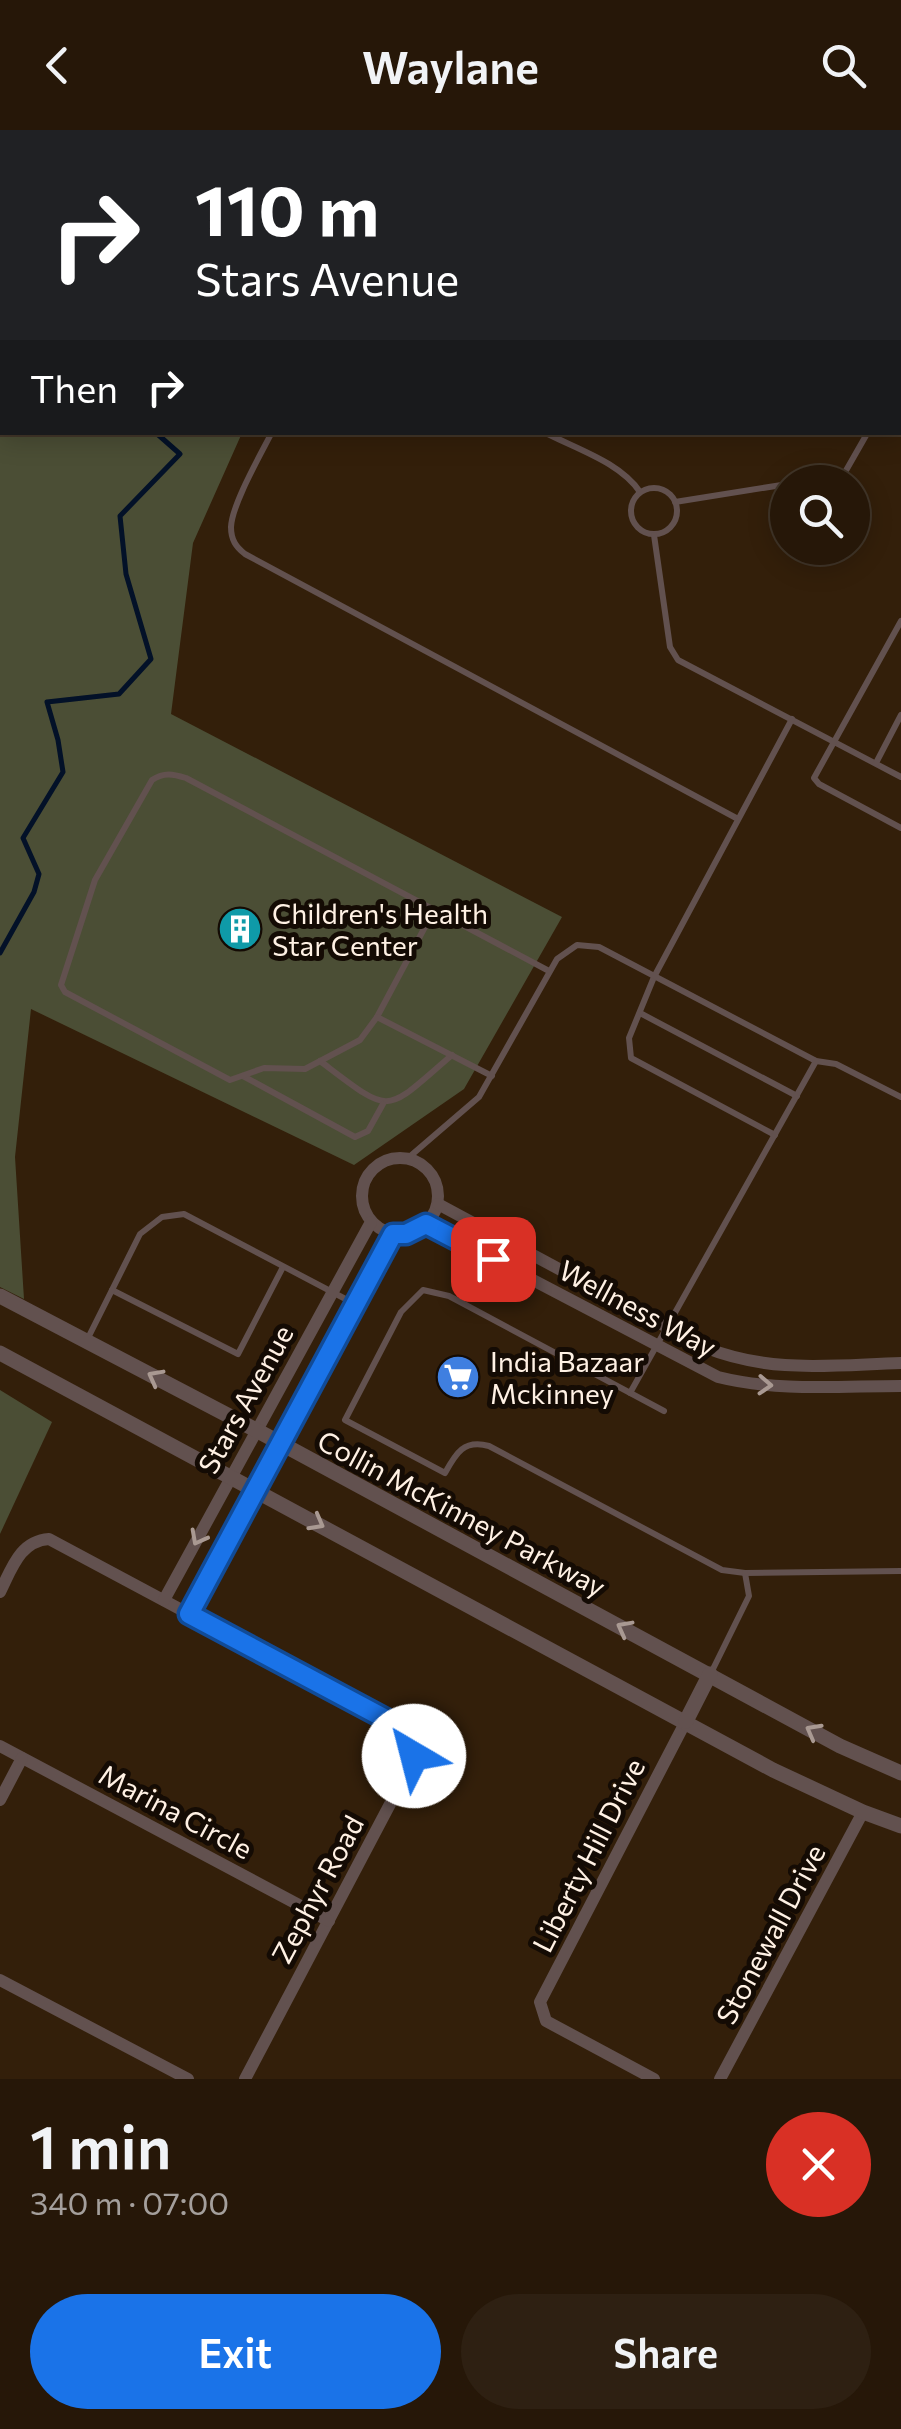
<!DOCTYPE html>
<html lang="en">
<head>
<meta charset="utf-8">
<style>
	body { margin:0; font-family:Commissioner,sans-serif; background:#2e2012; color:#f1f3f6; height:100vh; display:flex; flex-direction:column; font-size:38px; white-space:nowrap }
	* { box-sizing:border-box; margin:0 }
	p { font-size:32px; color:#a49f9c }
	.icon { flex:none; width:55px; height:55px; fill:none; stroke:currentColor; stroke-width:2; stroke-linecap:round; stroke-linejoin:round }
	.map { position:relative; height:1949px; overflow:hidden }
	.sheet { display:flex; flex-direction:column; background:#261708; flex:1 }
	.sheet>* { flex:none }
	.banner { position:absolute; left:0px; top:0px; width:902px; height:305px; box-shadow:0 5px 25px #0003,0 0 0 2px #423629; background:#202124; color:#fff; overflow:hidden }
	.tools { position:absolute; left:770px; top:335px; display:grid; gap:20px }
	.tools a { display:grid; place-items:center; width:100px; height:100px; border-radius:50%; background:#261708; box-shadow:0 5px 25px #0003,0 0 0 2px #423629; font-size:50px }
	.pin { position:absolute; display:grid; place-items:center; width:85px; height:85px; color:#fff; margin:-42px; border-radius:20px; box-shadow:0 5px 15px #0006 }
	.me { position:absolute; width:110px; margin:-55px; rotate:323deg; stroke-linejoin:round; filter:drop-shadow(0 0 8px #0008) }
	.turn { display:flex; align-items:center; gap:35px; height:210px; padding:0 30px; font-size:45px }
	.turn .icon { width:130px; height:130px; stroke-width:2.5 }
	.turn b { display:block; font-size:70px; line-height:85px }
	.then { display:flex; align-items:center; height:95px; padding:0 30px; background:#0003; gap:20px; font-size:38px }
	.round { display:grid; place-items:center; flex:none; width:105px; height:105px; border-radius:52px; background:#2e2012 }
	.overview { display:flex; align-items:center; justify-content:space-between; height:170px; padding:0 30px }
	h1 { font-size:60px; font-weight:600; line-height:75px }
	.action { display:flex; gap:20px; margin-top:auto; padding:20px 30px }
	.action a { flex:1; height:115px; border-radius:60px; background:#1a73e8; color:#fff; font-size:40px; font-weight:600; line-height:115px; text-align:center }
	.action a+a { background:#2e2012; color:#f1f3f6 }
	header { display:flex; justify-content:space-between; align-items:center; height:130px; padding:0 30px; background:#261708; font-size:45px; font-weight:600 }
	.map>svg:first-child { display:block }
</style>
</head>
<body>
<header><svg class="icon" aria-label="back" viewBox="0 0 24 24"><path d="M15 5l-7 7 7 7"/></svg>Waylane<svg class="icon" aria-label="search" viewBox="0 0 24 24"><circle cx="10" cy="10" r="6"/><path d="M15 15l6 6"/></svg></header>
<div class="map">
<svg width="901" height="1949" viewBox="0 0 901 1949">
	<rect width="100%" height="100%" fill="#331f0a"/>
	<!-- green -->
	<g fill="#4b4e35">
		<polygon points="0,0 341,0 2,2 2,302 242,303 193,413 171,584 562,787 464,959 354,1035 31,879 15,1027 24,1169 0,1157"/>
		<polygon points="0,1260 52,1292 0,1404"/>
	</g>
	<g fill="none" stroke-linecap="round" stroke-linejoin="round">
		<!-- stream -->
		<g stroke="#031128" stroke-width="5">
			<polyline points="221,2 222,0"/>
			<polyline points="0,823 34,762 39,744 23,708 63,642 58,610 47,572 119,564 151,529 126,444 120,386 180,324 155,302"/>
		</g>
		<!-- service -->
		<g stroke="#62514f" stroke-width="6">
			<polyline points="518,0 522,2"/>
			<polyline points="699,0 704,2"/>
			<polyline points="370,2 370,0"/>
			<polyline points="743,2 746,0"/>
			<path d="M272,302C261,324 232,374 231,397C231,410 236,417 245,424L738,689"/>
			<path d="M544,302C576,319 620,332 640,362"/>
			<polyline points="899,302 901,303"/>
			<polyline points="804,352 844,344 868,302"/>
			<circle cx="654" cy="381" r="23"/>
			<polyline points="675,372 788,354"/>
			<polyline points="654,405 670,517 678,530 901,647"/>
			<polyline points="901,491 814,648 819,654 901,698"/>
			<polyline points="876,633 901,585"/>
			<polyline points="640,883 797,966"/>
			<polyline points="377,887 434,780"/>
			<path d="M320,931C394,987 383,984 452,925"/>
			<polyline points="243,946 355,1007 368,1001 383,974"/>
			<path d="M492,946L377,887L360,910L305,939L264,938L230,950L65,862L61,855L95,750L152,650C164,642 173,644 186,648L549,841"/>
			<polyline points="775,1005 631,928 629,908 654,847 792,589"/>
			<polyline points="408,1028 479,967 557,829 577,815 599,817 816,931 836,934 901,967"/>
			<polyline points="112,1160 238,1224 283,1137"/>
			<polyline points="87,1210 140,1104 162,1087 184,1084 355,1174"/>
			<polyline points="630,1263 816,931"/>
			<path d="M664,1281L449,1166L423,1160L401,1182L345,1290L445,1343C456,1323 464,1309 489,1316L722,1440L745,1443L901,1441"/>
			<polyline points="711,1543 749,1466 745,1443"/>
		</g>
		<!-- minor -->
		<g stroke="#62514f" stroke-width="12">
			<circle cx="400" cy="1066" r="38"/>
			<path d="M438,1074L704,1217C771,1244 831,1235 901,1233"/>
			<path d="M426,1094L718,1247C778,1262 840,1256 901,1256"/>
			<path d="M0,1462C12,1438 20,1411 49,1409L395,1594C414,1608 417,1619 408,1640L245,1949"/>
			<polyline points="164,1470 371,1092"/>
			<polyline points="189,1484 393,1104"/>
			<polyline points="0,1616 329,1791"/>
			<polyline points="0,1670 22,1628"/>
			<polyline points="0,1850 188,1949"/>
			<polyline points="654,1949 546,1891 540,1872 686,1591"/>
			<polyline points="720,1949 863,1682"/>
		</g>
		<!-- tertiary -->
		<g stroke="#62514f" stroke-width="15">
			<polyline points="0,1166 256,1300 840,1616 901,1643"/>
			<polyline points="0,1223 773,1640 863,1682 901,1696"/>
			<polyline points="686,1591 710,1544"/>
		</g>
	</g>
	<!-- one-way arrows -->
	<defs><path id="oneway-chevron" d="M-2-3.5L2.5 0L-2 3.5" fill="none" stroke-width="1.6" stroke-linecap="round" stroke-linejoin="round" transform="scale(2.5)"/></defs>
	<g stroke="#a99992">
		<use href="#oneway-chevron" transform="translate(155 1247) rotate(-152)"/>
		<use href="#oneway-chevron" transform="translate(765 1255) rotate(3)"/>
		<use href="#oneway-chevron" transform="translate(317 1393) rotate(29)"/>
		<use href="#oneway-chevron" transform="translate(198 1408) rotate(118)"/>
		<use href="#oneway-chevron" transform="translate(624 1498) rotate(-152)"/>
		<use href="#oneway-chevron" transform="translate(813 1601) rotate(-151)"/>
	</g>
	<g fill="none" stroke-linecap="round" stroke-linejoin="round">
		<!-- route casing -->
		<g stroke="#114b97" stroke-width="25">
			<path id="route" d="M414,1626C414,1610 408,1603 395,1594L189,1484L393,1104H406L426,1094L493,1129"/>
		</g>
		<!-- route -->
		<use href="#route" stroke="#1a73e8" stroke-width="18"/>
	</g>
	<!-- icons -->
	<defs>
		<g id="building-disc" transform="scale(2.25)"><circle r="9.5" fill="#0f9aa8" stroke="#140b04"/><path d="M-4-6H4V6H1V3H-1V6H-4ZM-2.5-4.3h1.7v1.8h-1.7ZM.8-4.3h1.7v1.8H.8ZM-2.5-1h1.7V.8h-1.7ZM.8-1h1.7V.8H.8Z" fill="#fff"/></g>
		<g id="supermarket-disc" transform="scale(2.25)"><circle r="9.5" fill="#3f7fe0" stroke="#140b04"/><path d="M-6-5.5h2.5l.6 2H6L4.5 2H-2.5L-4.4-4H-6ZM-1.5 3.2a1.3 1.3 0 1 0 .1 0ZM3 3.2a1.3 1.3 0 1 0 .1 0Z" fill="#fff"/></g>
	</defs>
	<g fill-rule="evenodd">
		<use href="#building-disc" x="240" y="799"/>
		<use href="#supermarket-disc" x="458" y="1247"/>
	</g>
	<g text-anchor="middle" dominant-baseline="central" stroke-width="10" stroke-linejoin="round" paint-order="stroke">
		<!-- poi labels -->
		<g font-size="28" fill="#fff1e4" stroke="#140b04" text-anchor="start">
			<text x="272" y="783">Children's Health<tspan x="272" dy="32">Star Center</tspan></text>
			<text x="490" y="1231">India Bazaar<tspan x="490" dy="32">Mckinney</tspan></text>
		</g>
		<!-- street labels -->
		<g font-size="28" fill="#fff1e4" stroke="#140b04">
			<text transform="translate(638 1178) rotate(28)">Wellness Way</text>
			<text transform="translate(245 1269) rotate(-61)">Stars Avenue</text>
			<text transform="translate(462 1383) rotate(28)">Collin McKinney Parkway</text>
			<text transform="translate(176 1681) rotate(28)">Marina Circle</text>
			<text transform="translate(588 1725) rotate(-63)">Liberty Hill Drive</text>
			<text transform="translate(317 1759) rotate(-62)">Zephyr Road</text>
			<text transform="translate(770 1804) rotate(-62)">Stonewall Drive</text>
		</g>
	</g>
</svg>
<div class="tools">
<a><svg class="icon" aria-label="search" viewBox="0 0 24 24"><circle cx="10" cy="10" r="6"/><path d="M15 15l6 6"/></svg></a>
</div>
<div class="pin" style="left:493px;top:1129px;background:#d93025"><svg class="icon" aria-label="arrive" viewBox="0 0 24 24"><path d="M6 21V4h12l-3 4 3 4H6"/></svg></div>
<svg class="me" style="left:414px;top:1626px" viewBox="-20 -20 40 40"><circle r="19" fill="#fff"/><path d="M0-13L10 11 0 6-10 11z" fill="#1a73e8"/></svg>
<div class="banner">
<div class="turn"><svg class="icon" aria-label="right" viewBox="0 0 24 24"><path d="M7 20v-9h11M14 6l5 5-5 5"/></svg><div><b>110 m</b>Stars Avenue</div></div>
<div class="then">Then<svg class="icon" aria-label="right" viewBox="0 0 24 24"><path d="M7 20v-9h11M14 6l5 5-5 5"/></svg></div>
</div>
</div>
<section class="sheet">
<div class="overview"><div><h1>1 min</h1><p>340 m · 07:00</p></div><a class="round" style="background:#d93025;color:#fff"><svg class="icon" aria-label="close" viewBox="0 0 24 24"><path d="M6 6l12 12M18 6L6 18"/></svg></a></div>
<div class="action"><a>Exit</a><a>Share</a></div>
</section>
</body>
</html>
